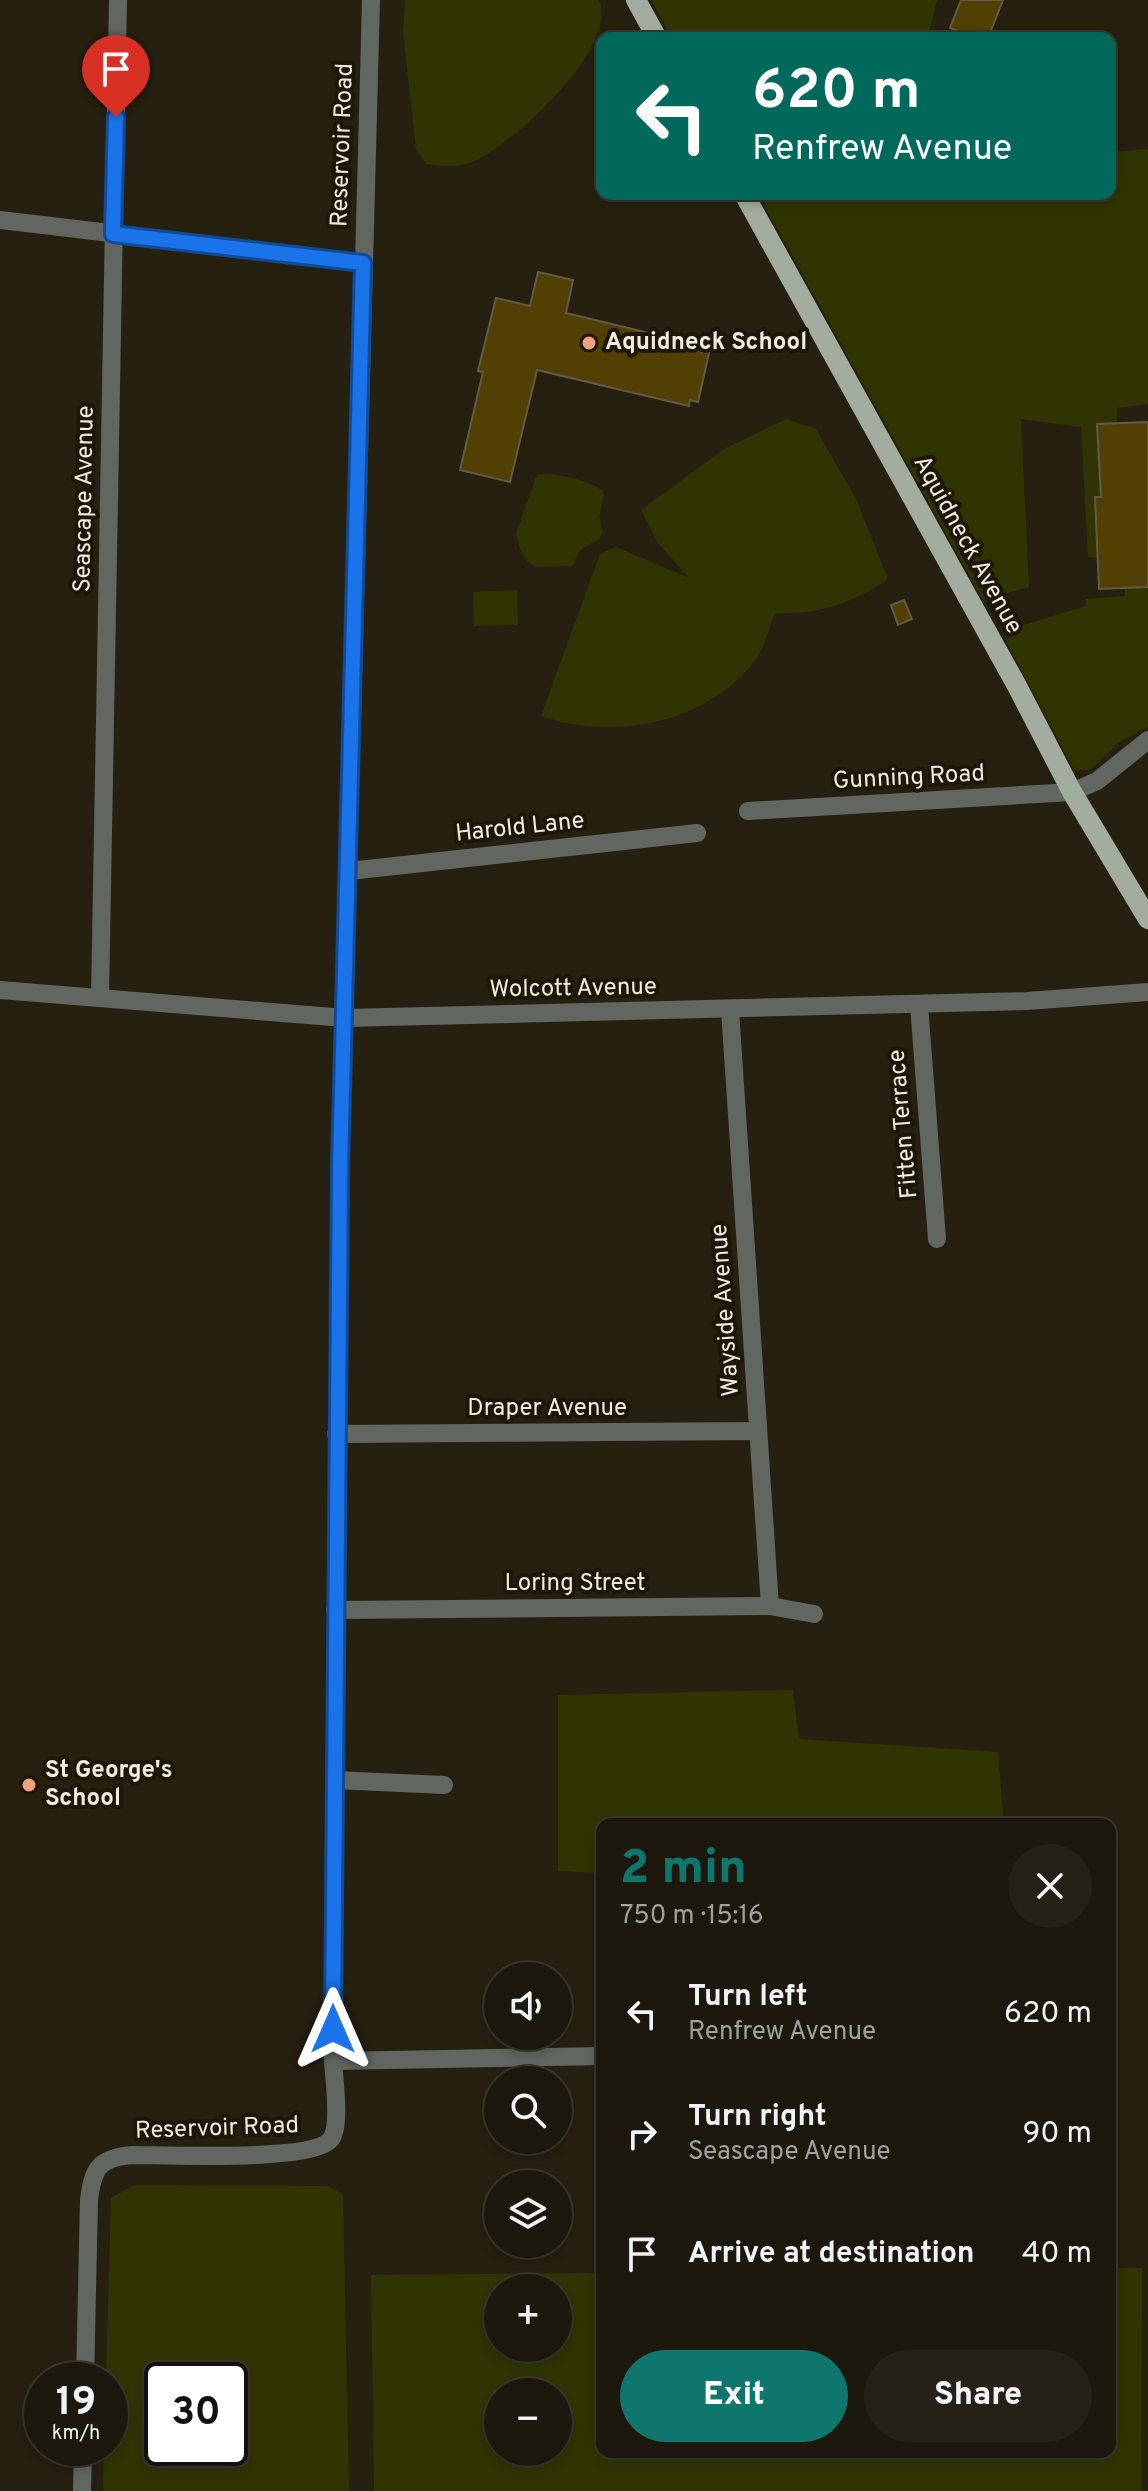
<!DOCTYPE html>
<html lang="en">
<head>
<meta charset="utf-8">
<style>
	body { margin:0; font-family:Overpass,sans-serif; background:#252116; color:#f1f3f6; height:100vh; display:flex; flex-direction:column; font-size:30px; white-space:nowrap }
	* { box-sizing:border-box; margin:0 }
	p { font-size:26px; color:#a0a09d }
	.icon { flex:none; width:44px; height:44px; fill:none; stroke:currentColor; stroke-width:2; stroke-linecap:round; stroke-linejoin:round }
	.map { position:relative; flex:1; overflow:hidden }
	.sheet { position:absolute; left:596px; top:1818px; width:520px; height:640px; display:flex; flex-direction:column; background:#1c180d; border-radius:16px; box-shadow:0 4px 12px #0003,0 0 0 2px #3a372e }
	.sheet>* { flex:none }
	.banner { position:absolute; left:596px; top:32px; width:520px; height:168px; border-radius:16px; box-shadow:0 4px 12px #0003,0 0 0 2px #3a372e; background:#00695c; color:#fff; overflow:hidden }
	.controls { position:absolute; left:484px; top:1962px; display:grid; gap:16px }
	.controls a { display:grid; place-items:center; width:88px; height:88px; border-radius:50%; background:#1c180d; box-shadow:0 4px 12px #0003,0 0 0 2px #3a372e; font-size:40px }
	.speed { position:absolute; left:24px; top:2362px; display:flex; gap:16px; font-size:40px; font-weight:700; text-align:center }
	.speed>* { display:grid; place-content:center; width:104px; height:104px; border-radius:50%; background:#1c180d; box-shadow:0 4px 12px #0003,0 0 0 2px #3a372e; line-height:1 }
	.speed small { font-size:20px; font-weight:400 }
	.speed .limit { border:4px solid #111; border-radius:12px; background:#fff; color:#111 }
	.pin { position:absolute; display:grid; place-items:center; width:68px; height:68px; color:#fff; margin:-82px -34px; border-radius:50% 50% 50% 0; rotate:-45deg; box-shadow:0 0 8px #0007 }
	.pin .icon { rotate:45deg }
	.me { position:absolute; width:88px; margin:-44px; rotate:0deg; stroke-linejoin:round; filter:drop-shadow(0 0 6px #0008) }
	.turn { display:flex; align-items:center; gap:28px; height:168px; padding:0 24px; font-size:36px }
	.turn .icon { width:104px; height:104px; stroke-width:2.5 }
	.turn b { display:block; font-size:56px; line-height:68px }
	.round { display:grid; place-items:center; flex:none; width:84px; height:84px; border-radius:42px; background:#252116 }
	.head { display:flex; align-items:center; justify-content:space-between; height:136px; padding:0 24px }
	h1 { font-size:48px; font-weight:800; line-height:60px; color:#0f766e }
	.action { display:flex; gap:16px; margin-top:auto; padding:16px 24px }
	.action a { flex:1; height:92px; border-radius:48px; background:#0f766e; color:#fff; font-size:32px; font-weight:800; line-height:92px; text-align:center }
	.action a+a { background:#252116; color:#f1f3f6 }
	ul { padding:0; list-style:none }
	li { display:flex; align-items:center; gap:24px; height:120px; padding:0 24px }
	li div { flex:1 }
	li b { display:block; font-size:30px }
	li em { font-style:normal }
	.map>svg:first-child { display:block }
</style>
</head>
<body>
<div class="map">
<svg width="1148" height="2491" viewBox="0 0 1148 2491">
	<rect width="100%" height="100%" fill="#262011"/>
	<!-- green -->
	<g fill="#303403" fill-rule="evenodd">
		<path d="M405,0H599C620,47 510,148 470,163C456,168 441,166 426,164L416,149L403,32Z"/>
		<polygon points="651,0 937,0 930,29 921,38 672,38"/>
		<polygon points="1148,149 1148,404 1117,408 1117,423 1097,425 1101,491 1105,497 1095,498 1098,558 1088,557 1081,427 1021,419 1029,587 983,600 758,194 1110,194 1110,152"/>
		<path d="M786,419L816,429L856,499L888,579C853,603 818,615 775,613C769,627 765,647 756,659C708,724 614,741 541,716L600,554L616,547L689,578L658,543L641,510L724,449Z"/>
		<path d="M537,474C560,474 582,478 602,490L604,495L599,517L603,531L600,538L580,550L572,566L536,567L528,562L521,552L516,534Z"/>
		<polygon points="1148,587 1148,727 1119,742 1090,770 1074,770 1006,641 1024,625 1086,606 1086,599 1125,596 1125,588"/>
		<polygon points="517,590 518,625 474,626 473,592"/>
		<polygon points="793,1690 799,1739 998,1752 1004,1824 602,1824 602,1873 558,1871 558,1695"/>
		<path d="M134,2185L328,2186L343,2195L349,2491H103L104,2448H110V2380H106L111,2198ZM230,2380V2448H162V2380Z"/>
		<path d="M1110,2268H1142L1141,2491H374L371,2275L602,2273V2452H1110ZM498,2288H558V2348H498ZM558,2392V2452H498V2392Z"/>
	</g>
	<!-- building -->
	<g fill="#523f03" stroke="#615a49" stroke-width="2">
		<polygon points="961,0 1003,0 988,38 975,38 950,28"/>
		<polygon points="538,272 573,280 566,313 703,346 702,352 709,353 698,402 690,400 689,406 537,370 510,482 460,470 483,372 478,371 496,298 530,306"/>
		<polygon points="1148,422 1148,587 1099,589 1095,497 1101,497 1097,424"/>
		<polygon points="904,600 912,619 898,625 891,605"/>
	</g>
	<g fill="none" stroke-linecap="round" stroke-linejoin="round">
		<!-- minor -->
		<g stroke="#616760" stroke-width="18">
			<polyline points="0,220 363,263"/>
			<polyline points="748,811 1072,792 1097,781 1148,740"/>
			<polyline points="349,871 697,833"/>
			<polyline points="0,990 345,1018 1027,1001 1148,992"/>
			<polyline points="100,998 118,0"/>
			<polyline points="919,1005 937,1239"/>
			<polyline points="730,1010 770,1606"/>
			<polyline points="336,1434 758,1431"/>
			<polyline points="335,1610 770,1606 814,1614"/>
			<polyline points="335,1780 444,1785"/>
			<polyline points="333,2061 602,2056"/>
			<path d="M85,2380L89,2200C93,2168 99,2158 132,2155C166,2155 314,2162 331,2139C341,2126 334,2078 333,2061L340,1168L371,0"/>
			<polyline points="82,2491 83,2448"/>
		</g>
		<!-- major -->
		<g stroke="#a2ad9f" stroke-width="20">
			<polyline points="636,0 657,38"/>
			<polyline points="744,194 1017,686 1072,792 1148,919"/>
		</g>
	</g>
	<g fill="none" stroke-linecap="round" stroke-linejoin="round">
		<!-- route casing -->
		<g stroke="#114b97" stroke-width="20">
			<polyline id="route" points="116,117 113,234 363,263 340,1168 333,2029"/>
		</g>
		<!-- route -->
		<use href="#route" stroke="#1a73e8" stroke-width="14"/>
	</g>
	<!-- markers -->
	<g fill="#f2a07f" stroke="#1d1708" stroke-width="3">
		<circle cx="589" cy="343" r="8"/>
		<circle cx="29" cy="1785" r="8"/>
	</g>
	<g text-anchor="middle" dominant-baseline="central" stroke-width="8" stroke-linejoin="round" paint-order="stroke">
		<!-- street labels -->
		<g font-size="24" fill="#f0ece2" stroke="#1d1708">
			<text transform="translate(343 145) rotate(-88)">Reservoir Road</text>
			<text transform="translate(85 499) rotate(-89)">Seascape Avenue</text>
			<text transform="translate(967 545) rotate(61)">Aquidneck Avenue</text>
			<text transform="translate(909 778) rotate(-3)">Gunning Road</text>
			<text transform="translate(520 828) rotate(-6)">Harold Lane</text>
			<text transform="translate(573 989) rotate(-1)">Wolcott Avenue</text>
			<text transform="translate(904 1124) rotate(-95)">Fitten Terrace</text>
			<text transform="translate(726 1310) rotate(-94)">Wayside Avenue</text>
			<text x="547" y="1409">Draper Avenue</text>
			<text x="575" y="1584">Loring Street</text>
			<text transform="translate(217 2129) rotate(-2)">Reservoir Road</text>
		</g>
		<!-- poi labels -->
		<g font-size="24" font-weight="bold" fill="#f0ece2" stroke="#1d1708" text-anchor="start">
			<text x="605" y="343">Aquidneck School</text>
			<text x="45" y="1771">St George's<tspan x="45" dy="28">School</tspan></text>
		</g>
	</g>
</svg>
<div class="controls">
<a><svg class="icon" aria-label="sound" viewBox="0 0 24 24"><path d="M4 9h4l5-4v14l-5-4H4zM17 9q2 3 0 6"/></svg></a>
<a><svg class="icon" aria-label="search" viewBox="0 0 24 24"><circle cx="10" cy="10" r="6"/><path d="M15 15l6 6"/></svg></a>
<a><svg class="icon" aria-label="layers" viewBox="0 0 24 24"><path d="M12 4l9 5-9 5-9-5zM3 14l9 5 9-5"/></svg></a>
<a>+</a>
<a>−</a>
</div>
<div class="speed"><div>19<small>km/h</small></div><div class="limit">30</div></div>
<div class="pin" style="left:116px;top:117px;background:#d93025"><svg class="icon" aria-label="arrive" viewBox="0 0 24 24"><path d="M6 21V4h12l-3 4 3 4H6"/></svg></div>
<svg class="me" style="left:333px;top:2029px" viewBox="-20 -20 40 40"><path d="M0-17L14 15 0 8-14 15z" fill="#1a73e8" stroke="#fff" stroke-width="4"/></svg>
<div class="banner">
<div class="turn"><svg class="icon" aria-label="left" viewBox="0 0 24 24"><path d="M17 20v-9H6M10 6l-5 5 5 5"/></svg><div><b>620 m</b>Renfrew Avenue</div></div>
</div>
<section class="sheet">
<div class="head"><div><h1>2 min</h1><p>750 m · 15:16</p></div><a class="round"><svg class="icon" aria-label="close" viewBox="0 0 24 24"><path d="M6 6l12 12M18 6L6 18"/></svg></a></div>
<ul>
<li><svg class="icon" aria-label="left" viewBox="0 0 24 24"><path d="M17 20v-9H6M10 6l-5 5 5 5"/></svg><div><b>Turn left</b><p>Renfrew Avenue</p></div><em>620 m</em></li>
<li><svg class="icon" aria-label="right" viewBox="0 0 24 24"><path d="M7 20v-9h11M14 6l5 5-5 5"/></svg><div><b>Turn right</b><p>Seascape Avenue</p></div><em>90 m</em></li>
<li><svg class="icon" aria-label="arrive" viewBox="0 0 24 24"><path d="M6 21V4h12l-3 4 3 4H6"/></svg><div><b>Arrive at destination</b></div><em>40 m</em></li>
</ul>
<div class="action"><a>Exit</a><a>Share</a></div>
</section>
</div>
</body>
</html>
